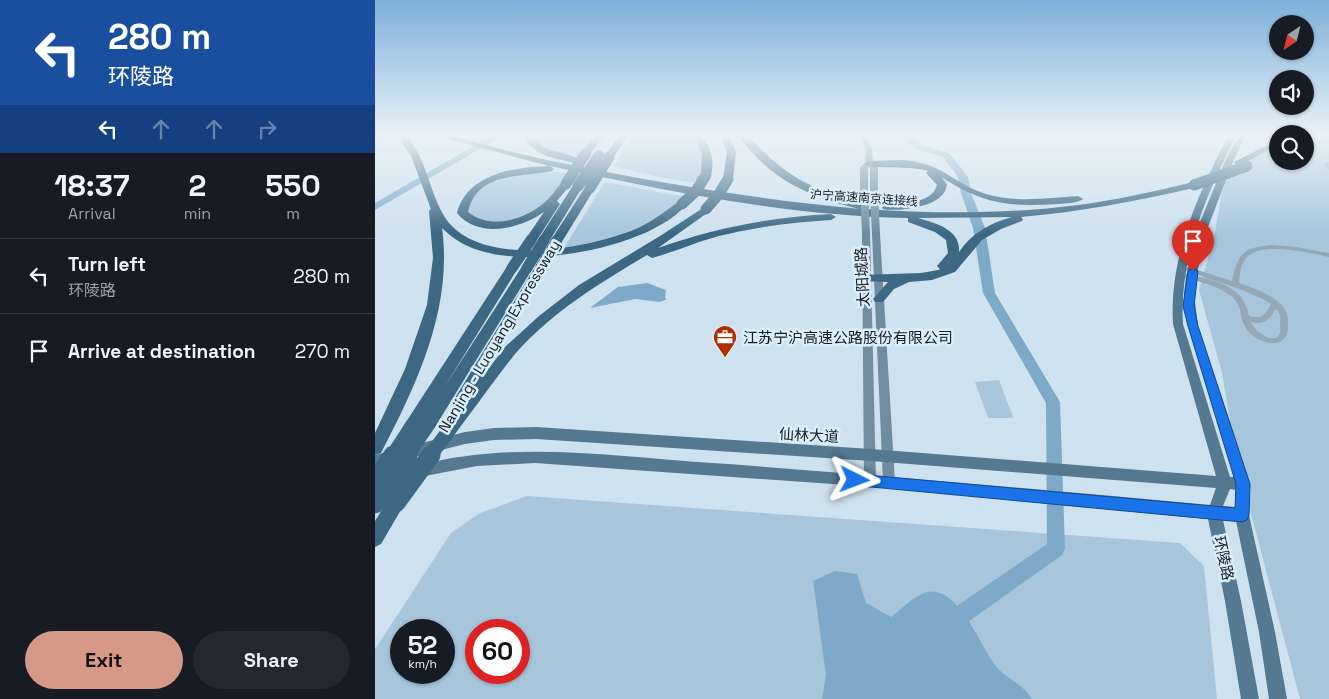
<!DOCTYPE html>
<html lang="en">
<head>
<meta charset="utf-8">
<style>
	body { margin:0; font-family:"Space Grotesk","Noto Sans SC",sans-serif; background:#242831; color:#f1f3f6; height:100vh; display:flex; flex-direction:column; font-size:19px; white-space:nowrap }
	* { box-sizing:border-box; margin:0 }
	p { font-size:16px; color:#9ea1a6 }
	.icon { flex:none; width:28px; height:28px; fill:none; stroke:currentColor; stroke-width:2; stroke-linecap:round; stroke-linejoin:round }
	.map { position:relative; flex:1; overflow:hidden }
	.drawer { display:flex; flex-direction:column; background:#171b24; width:375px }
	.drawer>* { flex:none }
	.hud { background:#1a4fa0; color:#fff; overflow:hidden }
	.needle { width:32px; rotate:215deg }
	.fabs { position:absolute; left:894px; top:15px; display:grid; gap:10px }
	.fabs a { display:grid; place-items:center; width:45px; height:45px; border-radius:50%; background:#171b24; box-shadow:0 1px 4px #0004; font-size:25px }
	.speed { position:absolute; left:15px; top:619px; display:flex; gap:10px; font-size:25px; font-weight:700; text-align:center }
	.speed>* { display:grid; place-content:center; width:65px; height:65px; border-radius:50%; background:#171b24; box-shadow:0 1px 4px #0004; line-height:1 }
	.speed small { font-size:12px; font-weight:400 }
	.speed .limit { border:8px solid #d22; background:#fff; color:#111 }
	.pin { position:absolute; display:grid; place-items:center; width:42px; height:42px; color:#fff; margin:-51px -21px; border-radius:50% 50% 50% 0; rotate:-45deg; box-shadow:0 0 5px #0007 }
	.pin .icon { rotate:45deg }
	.me { position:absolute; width:55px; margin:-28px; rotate:93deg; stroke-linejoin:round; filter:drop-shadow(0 0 4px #0008) }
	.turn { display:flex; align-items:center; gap:18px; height:105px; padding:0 25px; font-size:22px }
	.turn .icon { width:65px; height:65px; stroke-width:2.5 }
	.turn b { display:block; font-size:35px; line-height:42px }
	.lanes { display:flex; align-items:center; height:48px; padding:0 25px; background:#0003; justify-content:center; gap:25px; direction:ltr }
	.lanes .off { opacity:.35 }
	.eta { display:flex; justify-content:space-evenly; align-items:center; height:85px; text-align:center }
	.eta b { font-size:30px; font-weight:800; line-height:35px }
	.button { display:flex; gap:10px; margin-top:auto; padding:10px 25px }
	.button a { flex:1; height:58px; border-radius:30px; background:#d69988; color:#111; font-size:20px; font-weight:800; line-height:58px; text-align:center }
	.button a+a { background:#242831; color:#f1f3f6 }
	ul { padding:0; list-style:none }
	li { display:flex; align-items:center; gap:15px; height:75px; padding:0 25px; border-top:1px solid #363941 }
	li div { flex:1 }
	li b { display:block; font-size:19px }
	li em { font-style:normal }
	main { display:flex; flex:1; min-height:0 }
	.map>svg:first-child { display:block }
</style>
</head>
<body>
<main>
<section class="drawer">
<div class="hud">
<div class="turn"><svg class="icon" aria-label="left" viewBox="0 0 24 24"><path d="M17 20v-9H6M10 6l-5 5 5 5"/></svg><div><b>280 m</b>环陵路</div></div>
<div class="lanes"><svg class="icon" aria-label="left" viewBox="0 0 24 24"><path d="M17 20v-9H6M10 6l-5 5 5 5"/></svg><svg class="icon off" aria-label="ahead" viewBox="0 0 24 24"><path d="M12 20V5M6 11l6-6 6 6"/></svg><svg class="icon off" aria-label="ahead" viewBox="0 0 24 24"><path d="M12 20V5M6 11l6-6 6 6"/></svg><svg class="icon off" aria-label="right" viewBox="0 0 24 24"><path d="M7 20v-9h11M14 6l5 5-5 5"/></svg></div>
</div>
<div class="eta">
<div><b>18:37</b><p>Arrival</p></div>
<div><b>2</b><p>min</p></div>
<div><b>550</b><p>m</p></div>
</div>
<ul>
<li><svg class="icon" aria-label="left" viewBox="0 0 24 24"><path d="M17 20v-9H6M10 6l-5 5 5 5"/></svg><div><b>Turn left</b><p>环陵路</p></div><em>280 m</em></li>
<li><svg class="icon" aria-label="arrive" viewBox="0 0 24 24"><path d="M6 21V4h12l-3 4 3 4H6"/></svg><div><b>Arrive at destination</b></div><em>270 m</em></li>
</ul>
<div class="button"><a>Exit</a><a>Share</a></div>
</section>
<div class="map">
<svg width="954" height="699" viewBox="0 0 954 699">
	<rect width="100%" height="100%" fill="#cee1ee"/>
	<!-- green -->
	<g fill="#a7c6dc" fill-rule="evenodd">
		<path d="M157,136H219L202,158C187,154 164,152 157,136Z"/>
		<path d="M257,136H317C331,151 331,166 320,183L279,176L239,166Z"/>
		<polygon points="930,136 954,136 954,699 925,699 861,457 847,373 824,290 839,238 849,180 902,141 902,161 930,161"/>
		<path d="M165,170L191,173C185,184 179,196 169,205C154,217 122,230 103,221C99,219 95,214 92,211L101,192L118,181Z"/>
		<path d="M229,183H236L310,197C276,229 233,240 189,248Z"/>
		<polygon points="624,380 638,417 637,418 613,418 600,382"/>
		<path d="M152,496L805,543L829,566L842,699H0V649L76,533L105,513ZM26,630H69V672H26ZM101,630H144V672H101Z"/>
	</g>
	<!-- water -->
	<g fill="#7daac8">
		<polygon points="272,283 291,290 290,298 292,299 285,302 260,299 215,308 243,287"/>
		<path d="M460,571L482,574L491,603L516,617C526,610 535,599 547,594C580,578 605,645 620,665C630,678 648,684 657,699H447L451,675L438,581Z"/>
	</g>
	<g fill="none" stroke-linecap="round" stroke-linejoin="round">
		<!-- river -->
		<g fill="#7daac8" fill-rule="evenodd">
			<polygon points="116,136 127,136 0,210 0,203"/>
			<polygon points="524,136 534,136 547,145 574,153 593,177 596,193 610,228 620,293 685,402 690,549 687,555 593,622 586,625 579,622 576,615 579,608 672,544 671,403 608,293 598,228 586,193 583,177 568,157 541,149"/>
		</g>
		<!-- street -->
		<g fill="#94a8b5" fill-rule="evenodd">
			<polygon points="954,161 954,170 952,169 949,164"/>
			<path d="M895,245L921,247L954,253V257C935,253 881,239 869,261C865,267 865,276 864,283C881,289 913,299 913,321C913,327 913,334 909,339C905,343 899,344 894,343C881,340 870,332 867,319C865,310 864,302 856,296C841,284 820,281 802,276L801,274L804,272C823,277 849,280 864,295C870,301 872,308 874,316C888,319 889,316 896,304L888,299L862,288L811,271L810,269L813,267L857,281C863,254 867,248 895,245ZM901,309C905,313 906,317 905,323C905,327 906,332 904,335C897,345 879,330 876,322C891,325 893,320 901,309Z"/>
		</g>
		<!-- secondary -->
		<g fill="#708da0" fill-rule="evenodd">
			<polygon points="486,136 492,136 497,150 498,163 503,167 503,193 499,195 495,193 495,168 494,167 493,168 493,192 489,194 485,192 485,167 490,163 491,150"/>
			<polygon points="491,230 495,233 501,482 499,486 495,488 491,486 489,482 487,233"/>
			<polygon points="501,231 505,234 520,482 518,486 514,488 510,486 508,482 497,234"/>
		</g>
		<!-- primary -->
		<path fill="#557991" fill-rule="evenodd" d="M853,136H861C831,195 804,257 808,324L855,477H859L813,326L809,294L811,277L823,227L851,159L864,136H870L859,159L833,227L821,277L819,294L823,326L875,484L874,515L900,632L912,699H894L884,632L861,521L848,520L866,601L884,699H866L850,601L833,519L514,488L160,463L102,466L45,477L40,475L38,471L40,467L45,465C140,440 241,457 338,463C504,475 669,490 835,505L841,488L496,461L161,439L119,440L90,444L0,467V455L90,432L119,428L161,427L496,449L841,476L798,324C794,256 823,195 853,136ZM855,489L861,490L860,507L848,506Z"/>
		<!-- highway -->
		<g fill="#3d6884" fill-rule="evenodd">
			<path d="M22,136H31C55,162 54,199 75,224C114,268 218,248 265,227C279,220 291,211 303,202L307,201L312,204C276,247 162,267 110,252C93,248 79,240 67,228C78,308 42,384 6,453L0,455V433L30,369L52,305L58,258L54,211L56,209L36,156Z"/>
			<path d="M68,136H80C138,154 198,166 258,177C330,190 402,201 476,208L484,209C431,195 398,181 363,136H373C413,179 436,189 493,205L494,207L492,209C562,214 633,214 703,205C742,200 780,191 819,182L824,185L819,188C762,201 705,212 646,217L648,219L647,221L626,229L607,240L580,272L557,280L534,282L519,289L508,302H500L498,299L513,282L487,281L485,278L487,275L546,273L563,270L565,269L562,266L573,253L571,240L560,232L533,222V218C413,216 292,191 175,166L179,169L177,171C146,178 102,171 93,212C115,230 149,220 169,203C176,197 181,189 187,182H195L196,184L182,201L185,204L160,243L156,244L150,240L169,212C145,229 103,239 82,213C92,174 138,167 174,166L69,138ZM637,217C615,223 597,233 584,252C586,230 561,223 543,218Z"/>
			<path d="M149,136H158C167,155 190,149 204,160L199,163C181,158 157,156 149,136Z"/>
			<polygon points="220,136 229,136 214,155 208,155 206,153"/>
			<polygon points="244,136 253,136 237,159 231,159 229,157"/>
			<path d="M319,136H327C336,148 341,163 335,177L331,178L326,175L327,154Z"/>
			<polygon points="345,136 354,136 361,152 358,179 353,182 348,179 352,152"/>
			<polygon points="902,140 902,146 867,164 861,164 859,162"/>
			<path d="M526,160C567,162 577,183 611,194C640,203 673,198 703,196L708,199C702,204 690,203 682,204C632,207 609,204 566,177L572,184C571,190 569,194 564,198C554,207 521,212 508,209L507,207L508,205C526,201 556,206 562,185L551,173L553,171C537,165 497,170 489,164L494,161Z"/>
			<polygon points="203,183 208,186 175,240 169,244 165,243 163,240 199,184"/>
			<polygon points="215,185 220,188 188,240 182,244 178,243 176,240 211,186"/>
			<path d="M331,206L335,207L336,209L335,211L283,248C339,228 396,217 456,214L461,217L456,220C418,222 381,227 344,236C321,242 300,252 277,258L272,255C225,283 177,312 140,354C123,375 108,397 91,419L86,420L81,419L78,414L82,407L78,402L80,398L162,264L166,263L172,267L110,373L131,346L164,316L204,285L285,236Z"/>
			<path d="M137,264L143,268L70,386L148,265H156L158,268L60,427L55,429L50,427L47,422C43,430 40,435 31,432L28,427L31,422L133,265Z"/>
			<polygon points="21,495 27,497 30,503 6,544 0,547 0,521 15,497"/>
		</g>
		<!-- secondary-bridge -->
		<g stroke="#708da0" stroke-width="8">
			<polyline points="489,192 491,233"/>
			<polyline points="499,193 501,234"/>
		</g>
		<!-- highway-bridge-far2 -->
		<g stroke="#3d6884" stroke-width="11">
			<polyline points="191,184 211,153"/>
			<polyline points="819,185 872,166"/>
			<polyline points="203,186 224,156"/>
			<polyline points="215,188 234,157"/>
			<polyline points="307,204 321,191 331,175"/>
			<polyline points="331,209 344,194 353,179"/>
			<polyline points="166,267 182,240"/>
			<polyline points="137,268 156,240"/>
			<polyline points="152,268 169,240"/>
		</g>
		<!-- highway-bridge-far1 -->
		<g stroke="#3d6884" stroke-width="14">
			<polyline points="17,456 36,427"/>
			<polyline points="32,456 55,422"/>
			<polyline points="55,456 86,414"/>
		</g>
		<!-- highway-bridge -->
		<g stroke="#3d6884" stroke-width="19">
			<polyline points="0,482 18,455"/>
			<polyline points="21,503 56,455"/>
			<polyline points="0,504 33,455"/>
		</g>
	</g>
	<!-- sky -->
	<linearGradient id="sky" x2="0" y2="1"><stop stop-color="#7db0db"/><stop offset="0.58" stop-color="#e9f2f7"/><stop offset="1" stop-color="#e9f2f7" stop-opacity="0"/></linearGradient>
	<rect width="954" height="233" fill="url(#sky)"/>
	<!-- route -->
	<polygon fill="#1a73e8" stroke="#114b97" points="818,268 823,271 819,306 823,326 875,484 874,515 872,520 867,522 475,485 473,480 475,476 480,474 860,508 861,484 813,326 808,306 813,271"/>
	<!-- icons -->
	<defs>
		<g id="office-pin" transform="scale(1.25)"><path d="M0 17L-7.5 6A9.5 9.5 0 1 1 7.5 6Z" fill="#b52b01" stroke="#dbeefc"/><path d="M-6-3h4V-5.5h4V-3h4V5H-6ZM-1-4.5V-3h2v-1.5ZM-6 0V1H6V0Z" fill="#fff"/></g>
	</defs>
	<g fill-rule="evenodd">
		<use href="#office-pin" x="350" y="337"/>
	</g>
	<g text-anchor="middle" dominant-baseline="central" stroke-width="5" stroke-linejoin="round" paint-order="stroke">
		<!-- far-street labels -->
		<g font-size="12" fill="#161d21" stroke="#dbeefc">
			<text transform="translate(489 198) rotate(4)">沪宁高速南京连接线</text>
		</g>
		<!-- street labels -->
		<g font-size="15" fill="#161d21" stroke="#dbeefc">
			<text transform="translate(487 277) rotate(-93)">太阳城路</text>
			<text transform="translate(124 336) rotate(-59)">Nanjing - Luoyang Expressway</text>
			<text transform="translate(434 435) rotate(3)">仙林大道</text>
			<text transform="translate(849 558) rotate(78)">环陵路</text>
		</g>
		<!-- poi labels -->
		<g font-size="15" fill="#161d21" stroke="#dbeefc" text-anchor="start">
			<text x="368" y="337">江苏宁沪高速公路股份有限公司</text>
		</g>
	</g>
</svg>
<div class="fabs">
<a><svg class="needle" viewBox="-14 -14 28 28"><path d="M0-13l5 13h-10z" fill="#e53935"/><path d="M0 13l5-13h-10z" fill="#9ea1a6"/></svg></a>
<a><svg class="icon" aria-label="sound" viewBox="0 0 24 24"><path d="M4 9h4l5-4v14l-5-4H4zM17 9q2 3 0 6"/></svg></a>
<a><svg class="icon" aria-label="search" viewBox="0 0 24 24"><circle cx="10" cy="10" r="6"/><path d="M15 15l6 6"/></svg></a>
</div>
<div class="speed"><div>52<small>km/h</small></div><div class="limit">60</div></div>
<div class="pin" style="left:818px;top:271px;background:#d93025"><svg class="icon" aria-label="arrive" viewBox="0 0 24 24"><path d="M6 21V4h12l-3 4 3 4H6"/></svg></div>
<svg class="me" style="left:480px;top:480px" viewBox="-20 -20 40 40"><path d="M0-17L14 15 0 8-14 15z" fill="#1a73e8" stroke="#fff" stroke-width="4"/></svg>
</div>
</main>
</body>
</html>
